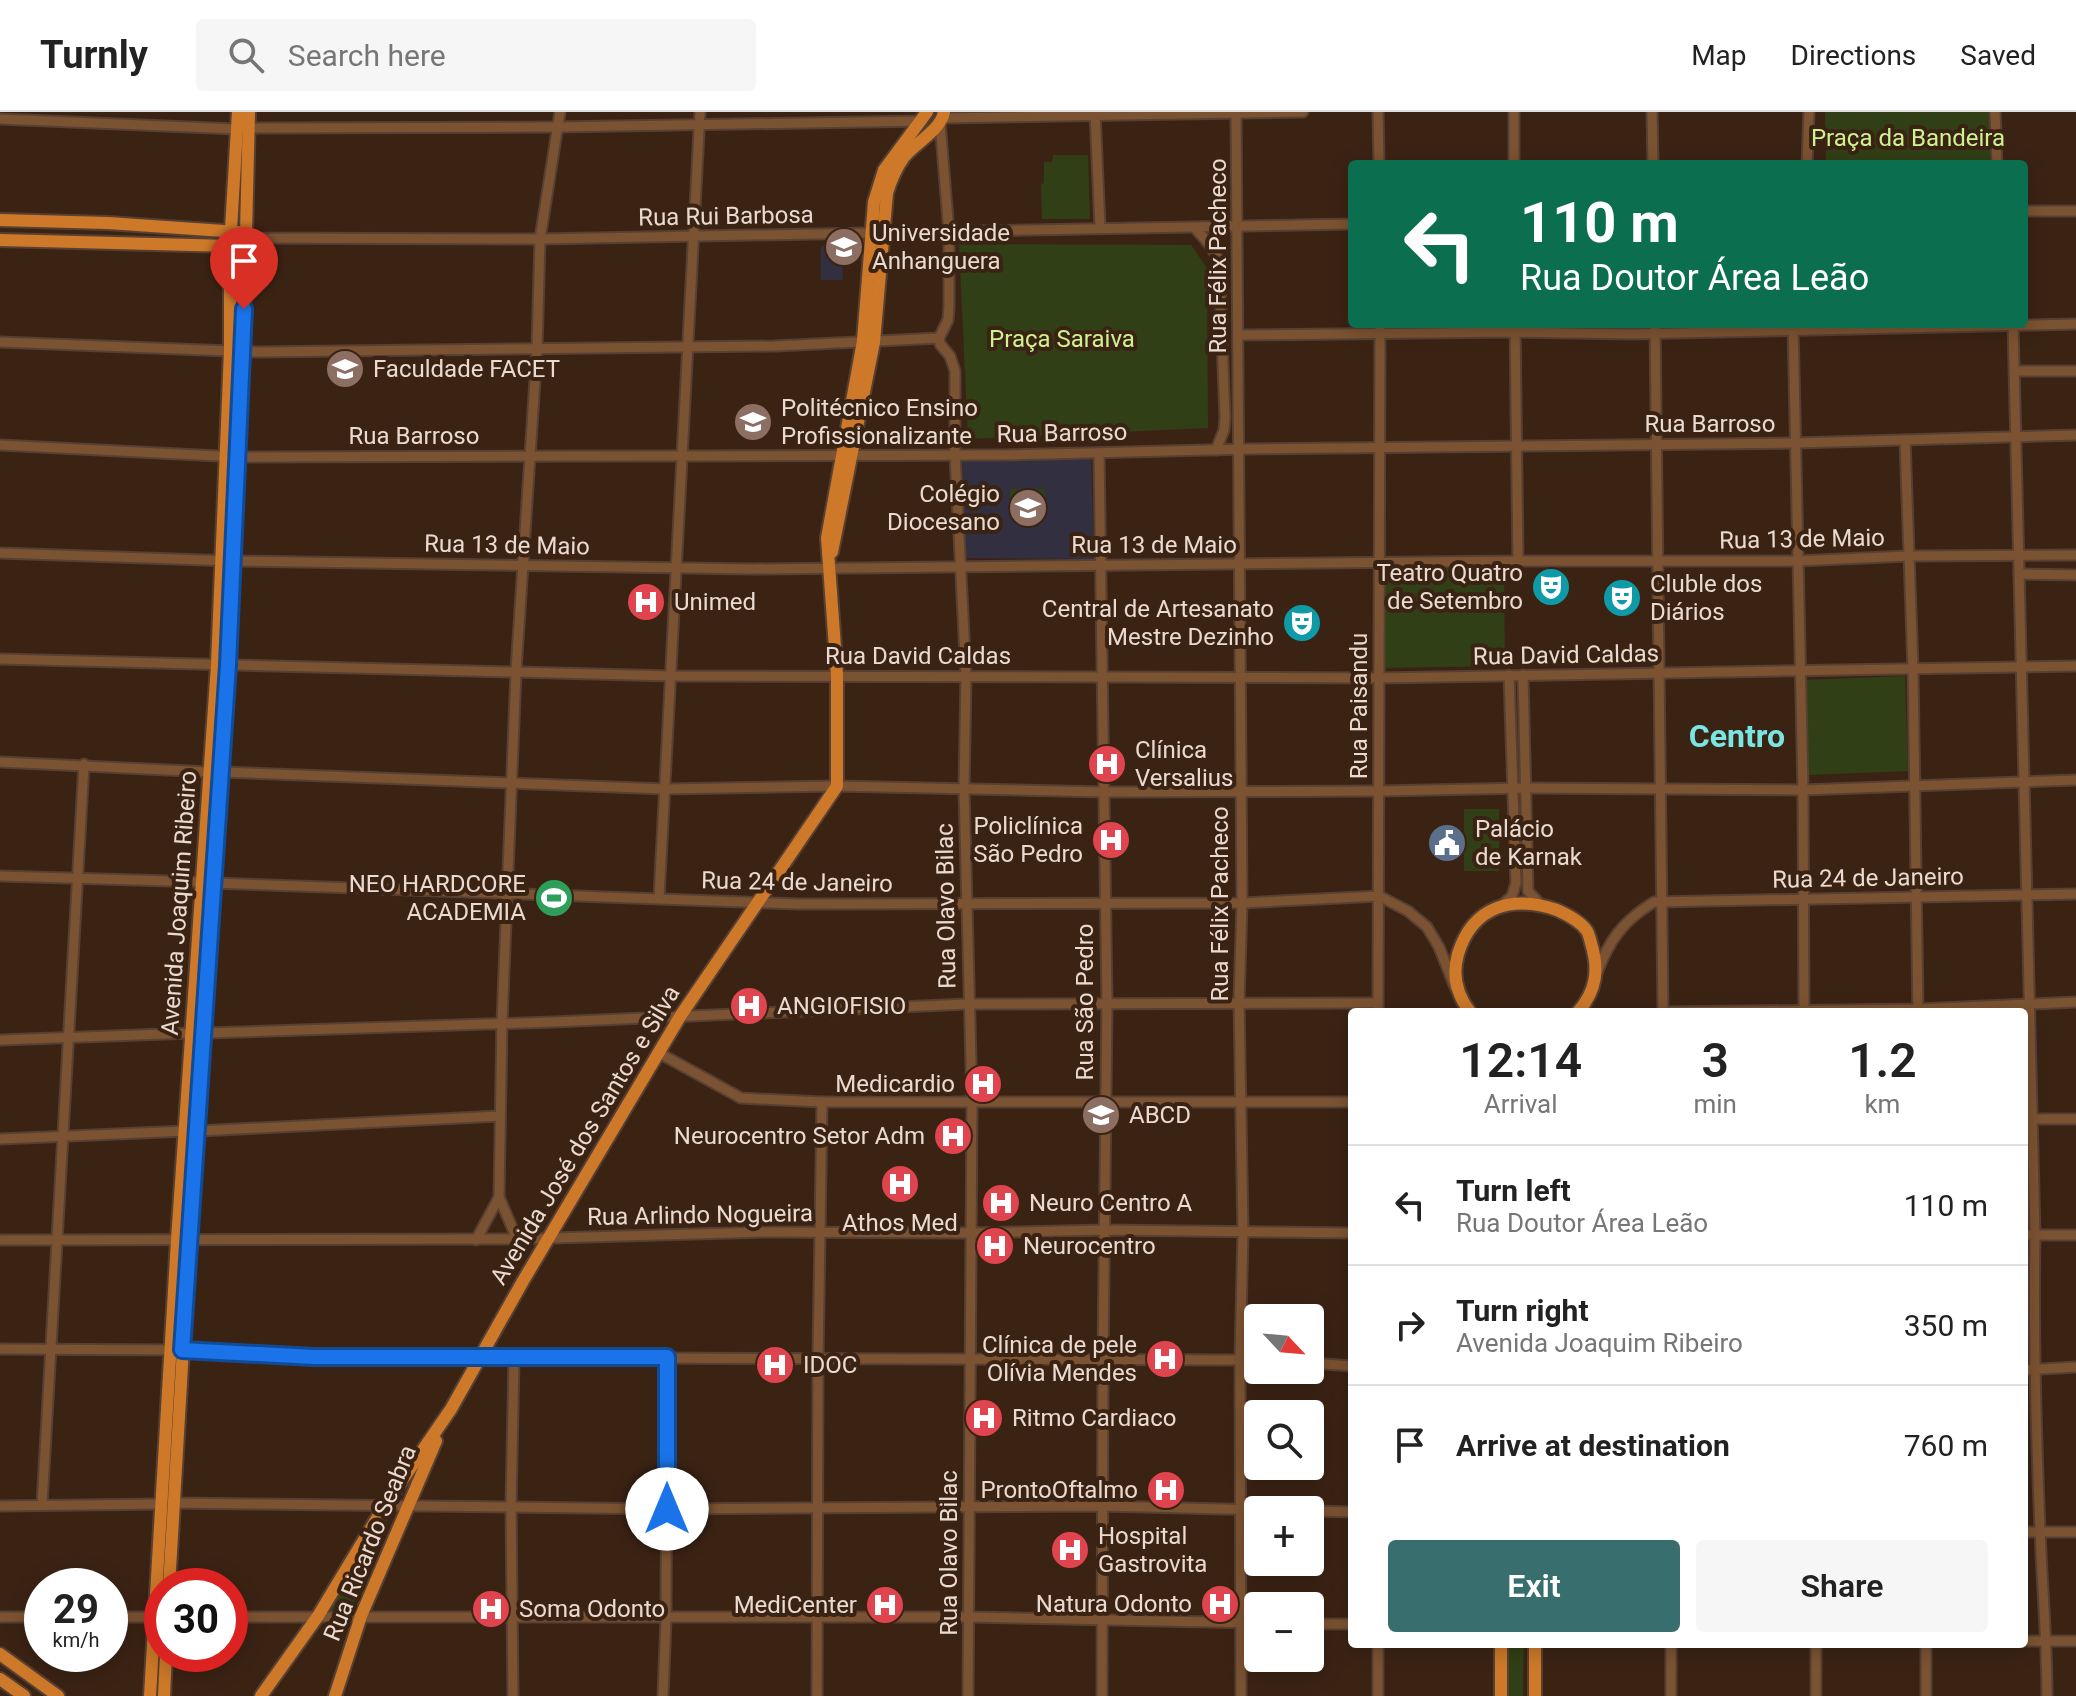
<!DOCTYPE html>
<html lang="en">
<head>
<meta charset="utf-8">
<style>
	body { margin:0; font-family:Roboto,sans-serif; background:#f6f6f6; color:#222; height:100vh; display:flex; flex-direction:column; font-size:30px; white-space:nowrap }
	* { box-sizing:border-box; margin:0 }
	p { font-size:26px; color:#767676 }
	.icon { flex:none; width:44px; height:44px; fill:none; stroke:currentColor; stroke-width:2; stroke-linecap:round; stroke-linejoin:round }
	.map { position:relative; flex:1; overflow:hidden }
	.panel { position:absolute; left:1348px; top:896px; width:680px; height:640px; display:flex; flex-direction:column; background:#fff; border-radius:8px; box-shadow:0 4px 20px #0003 }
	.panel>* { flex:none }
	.banner { position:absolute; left:1348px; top:48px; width:680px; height:168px; border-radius:8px; box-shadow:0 4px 20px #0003; background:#0b6e4f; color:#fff; overflow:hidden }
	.needle { width:52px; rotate:116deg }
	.tools { position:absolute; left:1244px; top:1192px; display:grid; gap:16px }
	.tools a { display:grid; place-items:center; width:80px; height:80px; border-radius:8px; background:#fff; box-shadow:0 4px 20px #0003; font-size:40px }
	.speed { position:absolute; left:24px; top:1456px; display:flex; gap:16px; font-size:40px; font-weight:700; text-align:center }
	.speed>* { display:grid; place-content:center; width:104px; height:104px; border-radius:50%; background:#fff; box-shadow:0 4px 20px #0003; line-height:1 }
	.speed small { font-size:20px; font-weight:400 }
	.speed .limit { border:12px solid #d22; background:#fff; color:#111 }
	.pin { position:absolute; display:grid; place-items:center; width:68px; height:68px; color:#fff; margin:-82px -34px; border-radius:50% 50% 50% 0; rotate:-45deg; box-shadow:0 0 8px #0007 }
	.pin .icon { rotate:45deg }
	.me { position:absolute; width:88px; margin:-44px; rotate:0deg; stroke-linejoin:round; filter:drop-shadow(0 0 6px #0008) }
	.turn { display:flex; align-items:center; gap:28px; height:168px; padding:0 40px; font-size:36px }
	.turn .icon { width:104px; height:104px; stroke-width:2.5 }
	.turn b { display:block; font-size:56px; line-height:68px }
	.eta { display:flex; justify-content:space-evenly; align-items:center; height:136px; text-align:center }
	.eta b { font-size:48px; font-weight:600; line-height:56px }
	.primary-button { display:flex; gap:16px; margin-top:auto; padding:16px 40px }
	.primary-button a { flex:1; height:92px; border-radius:8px; background:#386f6e; color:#fff; font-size:32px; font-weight:600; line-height:92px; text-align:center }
	.primary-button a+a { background:#f6f6f6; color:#222 }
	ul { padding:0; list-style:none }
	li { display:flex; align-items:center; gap:24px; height:120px; padding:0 40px; border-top:2px solid #e0e0e0 }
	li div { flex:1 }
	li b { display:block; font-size:30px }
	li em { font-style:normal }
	header { display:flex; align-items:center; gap:48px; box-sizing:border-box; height:112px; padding:0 40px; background:#fff; border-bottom:2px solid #e0e0e0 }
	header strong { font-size:38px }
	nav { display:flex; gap:44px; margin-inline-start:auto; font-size:28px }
	.search { width:560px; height:72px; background:#f6f6f6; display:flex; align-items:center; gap:20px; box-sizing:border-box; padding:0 28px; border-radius:8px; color:#767676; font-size:30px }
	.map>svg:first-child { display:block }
</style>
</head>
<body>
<header>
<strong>Turnly</strong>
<div class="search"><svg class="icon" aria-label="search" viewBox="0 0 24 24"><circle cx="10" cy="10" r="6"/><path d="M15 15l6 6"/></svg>Search here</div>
<nav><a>Map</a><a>Directions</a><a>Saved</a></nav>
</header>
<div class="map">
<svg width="2076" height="1584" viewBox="0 0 2076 1584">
	<rect width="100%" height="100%" fill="#3b2314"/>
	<!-- education -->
	<g fill="#312f40">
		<polygon points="842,133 843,168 821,168 821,134"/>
		<polygon points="1091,345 1094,447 965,446 962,346"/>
	</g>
	<!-- green -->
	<g fill="#313f16">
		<polygon points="1825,0 1990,0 1990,52 1826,52"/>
		<polygon points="1053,43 1088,43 1090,107 1042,107 1041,72 1044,71 1044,50 1052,50"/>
		<polygon points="959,132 1191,133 1207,156 1208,316 968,327"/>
		<polygon points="1010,377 1045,377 1045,395 1010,396"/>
		<polygon points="1504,450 1505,554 1381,556 1381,453"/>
		<polygon points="1905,564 1908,659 1808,663 1804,568"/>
		<rect x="1464" y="697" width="35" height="62"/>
		<polygon points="386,1399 391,1400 351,1498 324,1497"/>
		<polygon points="1507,1532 1524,1532 1523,1584 1506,1584"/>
	</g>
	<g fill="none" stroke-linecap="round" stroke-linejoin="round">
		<!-- minor casing -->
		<g stroke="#574032" stroke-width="13">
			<g id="minor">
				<polyline points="1095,0 1100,115"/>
				<polyline points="1236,0 1242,791 1239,890 1243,1121 1240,1247 1241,1584"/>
				<polyline points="1378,0 1379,52"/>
				<polyline points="1652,0 1653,52"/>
				<polyline points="1995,0 1997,52"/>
				<polyline points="943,6 1303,0"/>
				<polyline points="0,7 236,17"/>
				<polyline points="940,10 949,121 949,195 948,208 939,226 940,232 950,244 955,259 955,342 966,564 964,677 972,990 968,1584"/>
				<polyline points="247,16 558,15 922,9"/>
				<polyline points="1514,52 1514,0"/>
				<polyline points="1807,52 1809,0"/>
				<polyline points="2024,99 2076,99"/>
				<polyline points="1195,116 1209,132 1219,148 1225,306 1224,318 1216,338"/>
				<polyline points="245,123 255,126 540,127 1352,112"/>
				<polyline points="1515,212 1518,449"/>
				<polyline points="1655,212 1663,900"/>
				<polyline points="1793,212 1803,678 1804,900"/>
				<path d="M2013,212L2035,1123C2033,1221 2036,1320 2040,1418C2042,1474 2047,1528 2047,1584"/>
				<polyline points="1238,223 1515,220 1632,222 2076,212"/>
				<polyline points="0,230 230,239"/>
				<polyline points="243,240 775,234 939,226"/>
				<polyline points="2015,259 2076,259"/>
				<polyline points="1905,328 1913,557 1918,900"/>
				<polyline points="0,333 238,345 1004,343 1247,337 1795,331 2076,323"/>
				<polyline points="1099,341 1107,891 1103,1247 1102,1584"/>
				<polyline points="0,441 233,449 752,457 1518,449 1796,449 1908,444 2076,443"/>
				<polyline points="2019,462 2076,463"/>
				<polyline points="0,547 671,564 1104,565 1378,566 2076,554"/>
				<polyline points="1523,563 1528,779 1541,793"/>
				<polyline points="0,650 210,660"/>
				<polyline points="221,660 666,677 837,674 1105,680 1379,679 1526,676 1803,678 2076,668"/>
				<polyline points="0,764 203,770"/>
				<polyline points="215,771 800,792 1242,791 1379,784 1408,799 1427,815 1439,835 1455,875"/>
				<polyline points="659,786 700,0"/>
				<polyline points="1502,793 1512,784 1516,771 1509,563"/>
				<path d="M1597,861C1609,828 1624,808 1654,790L2076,782"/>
				<polyline points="1378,900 1380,212"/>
				<polyline points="1663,900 1918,897 2076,890"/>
				<polyline points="205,921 553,910 968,892 1378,891"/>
				<polyline points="0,928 192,921"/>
				<polyline points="659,941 741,986 822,990 1352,990"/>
				<polyline points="2024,1007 2076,1007"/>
				<polyline points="198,1019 500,1004"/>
				<polyline points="0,1027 186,1019"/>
				<polyline points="2024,1123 2076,1123"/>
				<polyline points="517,1127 499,1085 502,910 516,559 537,237 540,127 560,0"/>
				<polyline points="0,1128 517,1127 764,1120 971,1121 1105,1118 1352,1121"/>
				<polyline points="476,1128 499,1085"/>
				<polyline points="0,1237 182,1238 314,1245 1258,1248"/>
				<polyline points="1310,1251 1352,1254"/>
				<polyline points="2024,1258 2076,1255"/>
				<polyline points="173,1391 667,1397 1103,1394 1264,1398"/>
				<polyline points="42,1393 84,652"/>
				<polyline points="0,1394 162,1392"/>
				<polyline points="1310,1399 1352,1400"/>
				<polyline points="2024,1420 2076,1420"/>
				<polyline points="0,1505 42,1505"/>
				<polyline points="110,1505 155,1505"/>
				<polyline points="230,1505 970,1505 1258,1511"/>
				<polyline points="1310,1512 1352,1512"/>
				<polyline points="2024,1529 2076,1529"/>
				<polyline points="1378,1532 1378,1584"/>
				<polyline points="1816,1532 1816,1584"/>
				<polyline points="513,1584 511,1393 514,1246"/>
				<polyline points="663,1584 666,1507 667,1245"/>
				<polyline points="817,1584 818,1248 822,990"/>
				<polyline points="1671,1584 1671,1532"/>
				<polyline points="1926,1584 1926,1532"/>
			</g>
		</g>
		<!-- major casing -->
		<g stroke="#574032" stroke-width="16">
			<g id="major">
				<polyline points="0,108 108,111 238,120"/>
				<polyline points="0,128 230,134"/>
				<path d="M832,440L874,230L887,81C891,68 896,56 904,45C915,31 941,18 944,0"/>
				<path d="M1470,900C1457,883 1452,863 1458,842C1473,793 1513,783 1557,798C1566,802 1581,810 1587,819C1588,820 1591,830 1591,831C1599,857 1597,878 1578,900"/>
				<polyline points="169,1474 191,1101 228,553 243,240 249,0"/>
				<polyline points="1535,1532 1535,1584"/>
				<polyline points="0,1542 58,1584"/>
				<polyline points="0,1567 24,1584"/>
				<polyline points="150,1584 177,1128 217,553 230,239 230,134 238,0"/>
				<polyline points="164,1584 166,1542"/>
				<polyline points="261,1584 318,1504 385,1393 451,1297 523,1169 681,903 837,674 837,563 827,426 863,229 874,90 884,58 927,0"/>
				<polyline points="335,1584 361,1504 436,1329"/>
				<polyline points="1501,1584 1501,1532"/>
			</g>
		</g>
		<!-- minor -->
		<use href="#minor" stroke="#7c5332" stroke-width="9"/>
		<!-- major -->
		<use href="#major" stroke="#cd7929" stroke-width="12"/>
	</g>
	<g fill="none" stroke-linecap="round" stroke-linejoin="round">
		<!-- route casing -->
		<g stroke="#114b97" stroke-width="20">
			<polyline id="route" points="244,197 228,553 182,1238 314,1245 667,1245 667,1397"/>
		</g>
		<!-- route -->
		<use href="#route" stroke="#1a73e8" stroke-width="14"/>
	</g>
	<!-- icons -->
	<defs>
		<g id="university-disc" transform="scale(2)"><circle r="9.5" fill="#8d6e63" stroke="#3b2314"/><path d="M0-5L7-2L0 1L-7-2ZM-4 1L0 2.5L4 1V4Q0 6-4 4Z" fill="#fff"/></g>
		<g id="school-disc" transform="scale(2)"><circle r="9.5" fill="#8d6e63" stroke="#3b2314"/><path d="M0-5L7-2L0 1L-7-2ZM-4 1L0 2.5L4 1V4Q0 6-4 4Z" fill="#fff"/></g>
		<g id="theatre-disc" transform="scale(2)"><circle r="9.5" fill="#0f9aa8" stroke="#3b2314"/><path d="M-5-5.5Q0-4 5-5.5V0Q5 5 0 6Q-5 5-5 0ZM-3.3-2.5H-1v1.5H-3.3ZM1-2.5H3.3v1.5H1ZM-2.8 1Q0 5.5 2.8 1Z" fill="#fff"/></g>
		<g id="hospital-disc" transform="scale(2)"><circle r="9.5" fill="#e0444e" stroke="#3b2314"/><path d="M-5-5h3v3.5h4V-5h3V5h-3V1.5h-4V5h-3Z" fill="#fff"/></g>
		<g id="civic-disc" transform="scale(2)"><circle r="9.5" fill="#5c6f8a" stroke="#3b2314"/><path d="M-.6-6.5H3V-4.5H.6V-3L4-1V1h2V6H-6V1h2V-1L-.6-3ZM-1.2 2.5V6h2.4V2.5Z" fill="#fff"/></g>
		<g id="stadium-disc" transform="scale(2)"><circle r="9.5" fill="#2e9e5b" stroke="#3b2314"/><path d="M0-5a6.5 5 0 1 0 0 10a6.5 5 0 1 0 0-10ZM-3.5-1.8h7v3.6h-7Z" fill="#fff"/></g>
	</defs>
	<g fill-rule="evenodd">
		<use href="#university-disc" x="844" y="135"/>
		<use href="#university-disc" x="345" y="257"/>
		<use href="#university-disc" x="753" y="310"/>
		<use href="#school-disc" x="1028" y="396"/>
		<use href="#theatre-disc" x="1551" y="475"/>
		<use href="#theatre-disc" x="1622" y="486"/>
		<use href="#hospital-disc" x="646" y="490"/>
		<use href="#theatre-disc" x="1302" y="511"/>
		<use href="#hospital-disc" x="1107" y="652"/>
		<use href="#hospital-disc" x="1111" y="728"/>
		<use href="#civic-disc" x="1447" y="731"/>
		<use href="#stadium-disc" x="554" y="786"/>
		<use href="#hospital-disc" x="749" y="894"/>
		<use href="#hospital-disc" x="983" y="972"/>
		<use href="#university-disc" x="1101" y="1003"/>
		<use href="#hospital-disc" x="953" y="1024"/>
		<use href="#hospital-disc" x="900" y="1072"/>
		<use href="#hospital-disc" x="1001" y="1091"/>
		<use href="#hospital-disc" x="995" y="1134"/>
		<use href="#hospital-disc" x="1165" y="1247"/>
		<use href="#hospital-disc" x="775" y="1253"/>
		<use href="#hospital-disc" x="984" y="1306"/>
		<use href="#hospital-disc" x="1166" y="1378"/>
		<use href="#hospital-disc" x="1070" y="1438"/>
		<use href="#hospital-disc" x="1220" y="1492"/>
		<use href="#hospital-disc" x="885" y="1493"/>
		<use href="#hospital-disc" x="491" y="1497"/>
	</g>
	<g text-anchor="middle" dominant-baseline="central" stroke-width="8" stroke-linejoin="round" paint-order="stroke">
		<!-- park labels -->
		<g font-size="24" fill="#cdf28f" stroke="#3b2314">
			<text x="1908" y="26">Praça da Bandeira</text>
			<text x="1062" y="227">Praça Saraiva</text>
		</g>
		<!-- street labels -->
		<g font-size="24" fill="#ebdad0" stroke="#3b2314">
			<text transform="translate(726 104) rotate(-1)">Rua Rui Barbosa</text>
			<text transform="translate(1218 144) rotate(-90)">Rua Félix Pacheco</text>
			<text x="1710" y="312">Rua Barroso</text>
			<text transform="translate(1062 321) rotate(-1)">Rua Barroso</text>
			<text x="414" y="324">Rua Barroso</text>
			<text transform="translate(1802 427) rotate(-1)">Rua 13 de Maio</text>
			<text transform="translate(507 433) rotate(1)">Rua 13 de Maio</text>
			<text x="1154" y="433">Rua 13 de Maio</text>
			<text transform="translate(1566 543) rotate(-1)">Rua David Caldas</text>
			<text x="918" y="544">Rua David Caldas</text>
			<text transform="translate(1359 594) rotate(-90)">Rua Paisandu</text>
			<text transform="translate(1868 766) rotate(-1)">Rua 24 de Janeiro</text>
			<text transform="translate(797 770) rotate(1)">Rua 24 de Janeiro</text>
			<text transform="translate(179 791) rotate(-86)">Avenida Joaquim Ribeiro</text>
			<text transform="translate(1220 792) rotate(-90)">Rua Félix Pacheco</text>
			<text transform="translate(946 794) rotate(-91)">Rua Olavo Bilac</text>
			<text transform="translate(1085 890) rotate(-90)">Rua São Pedro</text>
			<text transform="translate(585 1023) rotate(-59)">Avenida José dos Santos e Silva</text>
			<text transform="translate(700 1103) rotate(-1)">Rua Arlindo Nogueira</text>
			<text transform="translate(370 1431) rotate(-68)">Rua Ricardo Seabra</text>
			<text transform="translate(949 1441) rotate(-90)">Rua Olavo Bilac</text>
		</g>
		<!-- poi labels -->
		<g font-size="24" fill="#ebdad0" stroke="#3b2314" text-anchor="start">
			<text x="872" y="121">Universidade<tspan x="872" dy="28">Anhanguera</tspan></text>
			<text x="373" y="257">Faculdade FACET</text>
			<text x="781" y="296">Politécnico Ensino<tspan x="781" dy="28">Profissionalizante</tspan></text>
			<text x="1000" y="382" text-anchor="end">Colégio<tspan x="1000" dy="28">Diocesano</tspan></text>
			<text x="1523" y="461" text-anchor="end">Teatro Quatro<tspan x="1523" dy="28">de Setembro</tspan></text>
			<text x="1650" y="472">Cluble dos<tspan x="1650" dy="28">Diários</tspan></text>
			<text x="674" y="490">Unimed</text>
			<text x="1274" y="497" text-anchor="end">Central de Artesanato<tspan x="1274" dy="28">Mestre Dezinho</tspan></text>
			<text x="1135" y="638">Clínica<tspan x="1135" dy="28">Versalius</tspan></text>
			<text x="1083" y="714" text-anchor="end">Policlínica<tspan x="1083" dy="28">São Pedro</tspan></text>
			<text x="1475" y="717">Palácio<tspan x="1475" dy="28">de Karnak</tspan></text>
			<text x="526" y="772" text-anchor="end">NEO HARDCORE<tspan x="526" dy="28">ACADEMIA</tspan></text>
			<text x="777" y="894">ANGIOFISIO</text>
			<text x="955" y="972" text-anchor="end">Medicardio</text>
			<text x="1129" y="1003">ABCD</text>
			<text x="925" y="1024" text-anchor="end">Neurocentro Setor Adm</text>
			<text x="1029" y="1091">Neuro Centro A</text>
			<text x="900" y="1111" text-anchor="middle">Athos Med</text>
			<text x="1023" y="1134">Neurocentro</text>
			<text x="1137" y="1233" text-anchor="end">Clínica de pele<tspan x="1137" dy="28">Olívia Mendes</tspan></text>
			<text x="803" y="1253">IDOC</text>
			<text x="1012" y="1306">Ritmo Cardiaco</text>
			<text x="1138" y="1378" text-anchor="end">ProntoOftalmo</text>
			<text x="1098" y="1424">Hospital<tspan x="1098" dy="28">Gastrovita</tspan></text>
			<text x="1192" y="1492" text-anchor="end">Natura Odonto</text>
			<text x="857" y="1493" text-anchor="end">MediCenter</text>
			<text x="519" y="1497">Soma Odonto</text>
		</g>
		<!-- district labels -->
		<g font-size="32" font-weight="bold" fill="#7ae6e3" stroke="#3b2314">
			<text x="1737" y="624">Centro</text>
		</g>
	</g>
</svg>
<div class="tools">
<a><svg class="needle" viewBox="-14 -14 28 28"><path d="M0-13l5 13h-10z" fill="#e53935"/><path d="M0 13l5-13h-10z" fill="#767676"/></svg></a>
<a><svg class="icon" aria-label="search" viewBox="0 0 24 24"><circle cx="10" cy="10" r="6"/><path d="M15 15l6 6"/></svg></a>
<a>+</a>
<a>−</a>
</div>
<div class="speed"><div>29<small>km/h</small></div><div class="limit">30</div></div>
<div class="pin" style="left:244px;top:197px;background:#d93025"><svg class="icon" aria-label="arrive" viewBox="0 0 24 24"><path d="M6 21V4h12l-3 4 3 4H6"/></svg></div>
<svg class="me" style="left:667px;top:1397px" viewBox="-20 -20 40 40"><circle r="19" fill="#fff"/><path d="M0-13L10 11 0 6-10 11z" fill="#1a73e8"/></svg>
<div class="banner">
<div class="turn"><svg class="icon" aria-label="left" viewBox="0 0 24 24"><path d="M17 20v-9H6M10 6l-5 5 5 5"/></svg><div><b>110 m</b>Rua Doutor Área Leão</div></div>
</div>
<section class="panel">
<div class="eta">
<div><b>12:14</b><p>Arrival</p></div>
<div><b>3</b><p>min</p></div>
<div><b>1.2</b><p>km</p></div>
</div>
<ul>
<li><svg class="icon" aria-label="left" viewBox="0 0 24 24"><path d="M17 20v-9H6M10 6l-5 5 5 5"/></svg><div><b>Turn left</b><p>Rua Doutor Área Leão</p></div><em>110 m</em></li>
<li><svg class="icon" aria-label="right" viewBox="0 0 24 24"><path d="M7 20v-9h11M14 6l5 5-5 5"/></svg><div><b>Turn right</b><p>Avenida Joaquim Ribeiro</p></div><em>350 m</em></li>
<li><svg class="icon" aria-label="arrive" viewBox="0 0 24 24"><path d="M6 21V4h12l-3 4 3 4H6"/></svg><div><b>Arrive at destination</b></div><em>760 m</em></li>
</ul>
<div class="primary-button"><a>Exit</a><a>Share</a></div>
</section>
</div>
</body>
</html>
